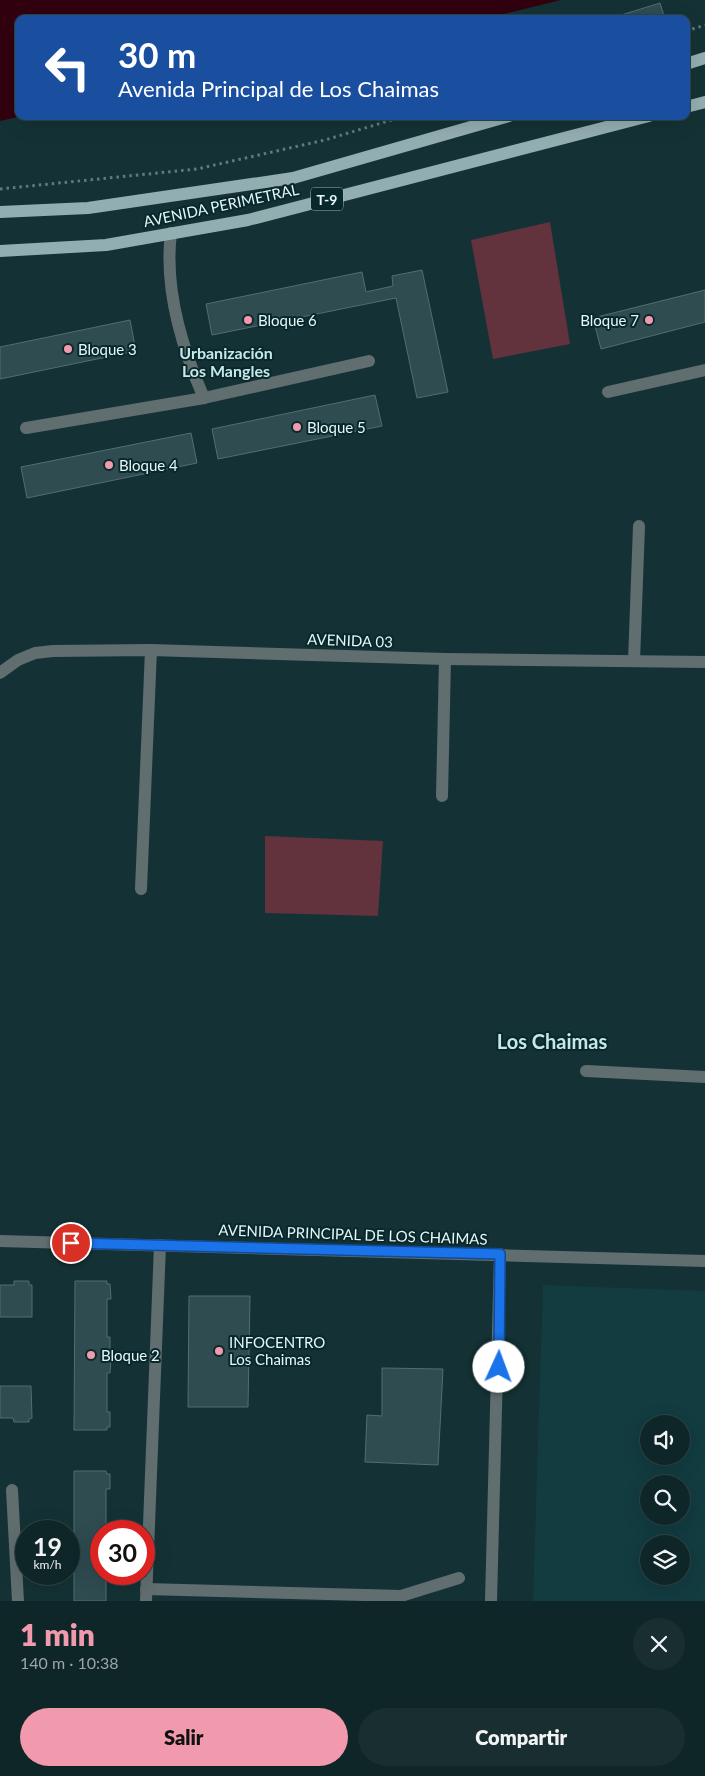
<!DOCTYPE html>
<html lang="es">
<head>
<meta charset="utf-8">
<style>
	body { margin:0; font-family:Lato,sans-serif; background:#182e30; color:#f1f3f6; height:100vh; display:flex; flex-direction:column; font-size:19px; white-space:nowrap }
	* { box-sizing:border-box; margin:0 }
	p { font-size:16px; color:#9ba5a8 }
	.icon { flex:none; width:28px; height:28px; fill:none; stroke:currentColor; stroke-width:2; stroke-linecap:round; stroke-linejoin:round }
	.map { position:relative; height:1601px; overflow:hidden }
	.details { display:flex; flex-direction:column; background:#0f2628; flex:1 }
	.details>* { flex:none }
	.guide { position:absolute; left:15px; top:15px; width:675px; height:105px; border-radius:10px; box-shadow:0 5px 20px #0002,0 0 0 1px #2f4345; background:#1a4fa0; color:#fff; overflow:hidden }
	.controls { position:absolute; left:640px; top:1415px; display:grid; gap:10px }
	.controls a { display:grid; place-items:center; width:50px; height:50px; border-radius:50%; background:#0f2628; box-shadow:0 5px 20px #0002,0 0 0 1px #2f4345; font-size:25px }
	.speed { position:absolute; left:15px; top:1520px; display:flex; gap:10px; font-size:25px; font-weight:700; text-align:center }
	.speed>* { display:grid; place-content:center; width:65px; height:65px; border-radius:50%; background:#0f2628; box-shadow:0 5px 20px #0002,0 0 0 1px #2f4345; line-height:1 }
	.speed small { font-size:12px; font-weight:400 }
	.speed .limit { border:8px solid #d22; background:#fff; color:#111 }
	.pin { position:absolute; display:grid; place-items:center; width:42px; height:42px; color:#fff; margin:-21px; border:2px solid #fff; border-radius:50%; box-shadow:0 1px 5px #0007 }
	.me { position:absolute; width:55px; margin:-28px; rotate:2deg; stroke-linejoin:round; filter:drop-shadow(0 0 4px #0008) }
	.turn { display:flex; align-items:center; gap:18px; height:105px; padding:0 20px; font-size:22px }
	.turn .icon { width:65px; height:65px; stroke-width:2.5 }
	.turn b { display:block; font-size:35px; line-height:42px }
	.round { display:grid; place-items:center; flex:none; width:52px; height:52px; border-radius:26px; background:#182e30 }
	.summary { display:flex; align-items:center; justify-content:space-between; height:85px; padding:0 20px }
	h1 { font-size:30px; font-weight:800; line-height:38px; color:#f29aad }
	.cta { display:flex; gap:10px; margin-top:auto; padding:10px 20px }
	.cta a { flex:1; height:58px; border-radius:30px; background:#f29aad; color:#111; font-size:20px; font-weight:800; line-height:58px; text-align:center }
	.cta a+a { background:#182e30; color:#f1f3f6 }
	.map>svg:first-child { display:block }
</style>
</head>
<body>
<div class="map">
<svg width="705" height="1601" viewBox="0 0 705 1601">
	<rect width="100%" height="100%" fill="#143235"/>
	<!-- built -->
	<path fill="#123c40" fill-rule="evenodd" d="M543,1285L705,1291V1601H533ZM649,1424H681V1456H649ZM649,1484H681V1516H649ZM649,1544H681V1576H649Z"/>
	<!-- green -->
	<g fill="#62323d">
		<polygon points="550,222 570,344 493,359 471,240"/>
		<polygon points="265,836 383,841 378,916 265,913"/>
	</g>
	<!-- water -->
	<polygon fill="#31000f" points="0,0 561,0 483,19 19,19 19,116 22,116 0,121"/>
	<!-- building -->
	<g fill="#2f4c50" stroke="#506f72">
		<polygon points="660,3 665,19 619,19 618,16"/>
		<polygon points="422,270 448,392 417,398 396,298 212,335 206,304 362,272 366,292 393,286 392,276"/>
		<polygon points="705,290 705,322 601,349 593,318"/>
		<polygon points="130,320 136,351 0,379 0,347"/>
		<polygon points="375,395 382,426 218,459 212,429"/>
		<polygon points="191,433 197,463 27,498 21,467"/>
		<polygon points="14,1281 29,1281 29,1285 32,1285 32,1317 0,1317 0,1285 14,1285"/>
		<polygon points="75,1281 107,1281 107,1284 110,1284 111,1299 107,1299 107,1337 110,1337 110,1351 107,1352 107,1359 111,1359 110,1373 107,1373 107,1412 110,1412 110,1427 107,1427 107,1430 74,1430"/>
		<polygon points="189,1296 250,1296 248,1407 188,1407"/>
		<polygon points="382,1368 443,1369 438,1465 365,1462 367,1415 382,1416"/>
		<polygon points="0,1386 31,1386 32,1418 29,1419 29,1422 14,1422 13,1418 0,1418"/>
		<polygon points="74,1471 106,1471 107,1474 110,1474 110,1489 106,1489 106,1527 110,1527 110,1531 101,1531 101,1574 106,1574 106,1601 74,1601"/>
	</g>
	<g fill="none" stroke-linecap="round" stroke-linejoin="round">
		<!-- path -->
		<g stroke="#617a7d" stroke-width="3" stroke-dasharray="2.5 4" stroke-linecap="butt">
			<polyline points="686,31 705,25"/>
			<polyline points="0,189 197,169 325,140 405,116"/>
		</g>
		<!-- minor -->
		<g stroke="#616e6f" stroke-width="12">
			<path d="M171,233C164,288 182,348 204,398"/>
			<polyline points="608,392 705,370"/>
			<polyline points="26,428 204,398 369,361"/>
			<polyline points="634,661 639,526"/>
			<polyline points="0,673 18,660 35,653 53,651 151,650 445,659 705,662"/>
			<polyline points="442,796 445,659"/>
			<polyline points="141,889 151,650"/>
			<polyline points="586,1071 705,1077"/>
			<polyline points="0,1241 705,1261"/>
			<polyline points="12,1490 18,1601"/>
			<polyline points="146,1589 401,1596 459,1578"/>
			<polyline points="146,1601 160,1245"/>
			<polyline points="491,1601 500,1254"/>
		</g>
		<!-- major -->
		<g stroke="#93aeb1" stroke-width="12">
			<polyline points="686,64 705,58"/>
			<polyline points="686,107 705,102"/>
			<polyline points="0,212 88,208 293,178 509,116"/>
			<polyline points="0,251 106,245 248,220 649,116"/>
		</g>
	</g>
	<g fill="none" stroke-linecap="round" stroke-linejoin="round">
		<!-- route casing -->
		<g stroke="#114b97" stroke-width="12">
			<polyline id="route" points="71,1243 500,1254 499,1367"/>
		</g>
		<!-- route -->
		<use href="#route" stroke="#1a73e8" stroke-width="9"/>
	</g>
	<!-- markers -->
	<g fill="#f29aad" stroke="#09282b" stroke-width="2">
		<circle cx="248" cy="320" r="5"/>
		<circle cx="649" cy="320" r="5"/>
		<circle cx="68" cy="349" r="5"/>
		<circle cx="297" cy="427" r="5"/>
		<circle cx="109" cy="465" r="5"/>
		<circle cx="219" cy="1351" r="5"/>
		<circle cx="91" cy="1355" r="5"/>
	</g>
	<g text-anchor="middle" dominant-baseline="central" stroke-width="4" stroke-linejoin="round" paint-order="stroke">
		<!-- shield labels -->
		<rect fill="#09282b" stroke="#a4b9bb" stroke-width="1" x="311" y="187.5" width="32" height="23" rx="4"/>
		<g font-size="14" font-weight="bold" fill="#e6f7f9">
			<text x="327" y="199">T-9</text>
		</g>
		<!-- street labels -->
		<g font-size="15" fill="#e6f7f9" stroke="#09282b">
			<text transform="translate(221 205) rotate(-12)">AVENIDA PERIMETRAL</text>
			<text transform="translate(350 640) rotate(2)">AVENIDA 03</text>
			<text transform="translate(353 1234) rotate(2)">AVENIDA PRINCIPAL DE LOS CHAIMAS</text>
		</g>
		<!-- poi labels -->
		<g font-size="15" fill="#e6f7f9" stroke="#09282b" text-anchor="start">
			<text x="258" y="320">Bloque 6</text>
			<text x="639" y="320" text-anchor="end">Bloque 7</text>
			<text x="78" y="349">Bloque 3</text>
			<text x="307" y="427">Bloque 5</text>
			<text x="119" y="465">Bloque 4</text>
			<text x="229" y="1342">INFOCENTRO<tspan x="229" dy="17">Los Chaimas</tspan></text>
			<text x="101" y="1355">Bloque 2</text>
		</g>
		<!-- neighbourhood labels -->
		<g font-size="16" font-weight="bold" fill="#c6e8eb" stroke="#09282b">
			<text x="226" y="352">Urbanización<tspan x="226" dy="18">Los Mangles</tspan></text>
		</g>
		<!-- district labels -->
		<g font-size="20" font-weight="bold" fill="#c6e8eb" stroke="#09282b">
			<text x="552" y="1041">Los Chaimas</text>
		</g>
	</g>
</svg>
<div class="controls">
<a><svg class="icon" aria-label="sound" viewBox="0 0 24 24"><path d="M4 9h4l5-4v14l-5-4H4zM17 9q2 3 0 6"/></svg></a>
<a><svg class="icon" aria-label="search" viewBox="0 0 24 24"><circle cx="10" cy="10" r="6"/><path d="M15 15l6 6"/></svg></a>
<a><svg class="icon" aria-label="layers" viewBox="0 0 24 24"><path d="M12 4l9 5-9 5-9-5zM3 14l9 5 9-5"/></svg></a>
</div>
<div class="speed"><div>19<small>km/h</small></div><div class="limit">30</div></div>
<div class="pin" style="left:71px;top:1243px;background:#d93025"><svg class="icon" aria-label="arrive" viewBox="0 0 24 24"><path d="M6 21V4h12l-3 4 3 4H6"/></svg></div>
<svg class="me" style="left:499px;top:1367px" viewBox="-20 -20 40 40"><circle r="19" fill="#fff"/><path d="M0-13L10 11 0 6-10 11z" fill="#1a73e8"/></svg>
<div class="guide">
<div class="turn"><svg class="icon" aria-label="left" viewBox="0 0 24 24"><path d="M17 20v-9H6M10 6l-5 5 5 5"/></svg><div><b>30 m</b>Avenida Principal de Los Chaimas</div></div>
</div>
</div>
<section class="details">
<div class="summary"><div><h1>1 min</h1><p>140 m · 10:38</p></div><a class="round"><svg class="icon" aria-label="close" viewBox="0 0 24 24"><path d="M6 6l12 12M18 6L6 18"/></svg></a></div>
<div class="cta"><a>Salir</a><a>Compartir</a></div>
</section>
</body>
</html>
